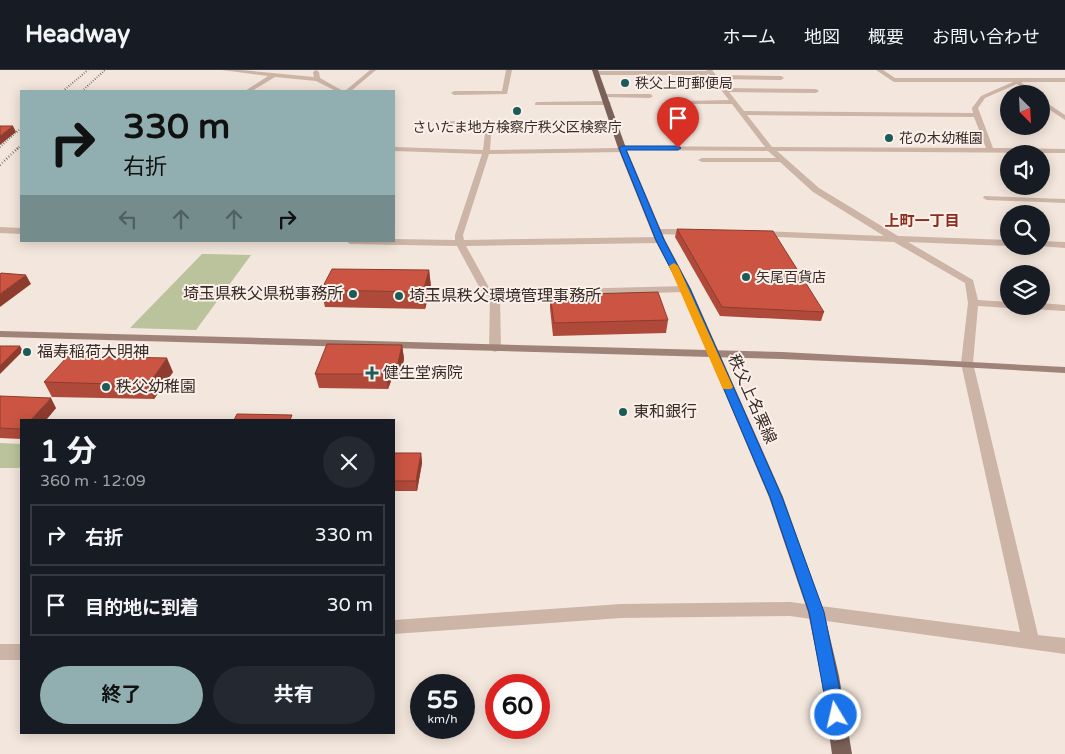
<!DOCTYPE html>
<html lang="ja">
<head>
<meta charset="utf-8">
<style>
	body { margin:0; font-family:"Varela Round","Noto Sans JP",sans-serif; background:#242831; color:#f1f3f6; height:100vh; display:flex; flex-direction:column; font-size:19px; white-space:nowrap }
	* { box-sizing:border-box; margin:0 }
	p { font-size:16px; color:#9ea1a6 }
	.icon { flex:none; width:28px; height:28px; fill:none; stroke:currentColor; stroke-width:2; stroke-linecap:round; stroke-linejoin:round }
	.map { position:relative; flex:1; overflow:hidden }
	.side { position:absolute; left:20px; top:349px; width:375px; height:315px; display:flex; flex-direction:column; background:#171b24; border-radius:0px; box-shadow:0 2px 12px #0003 }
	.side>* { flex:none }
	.banner { position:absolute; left:20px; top:20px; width:375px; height:152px; border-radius:0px; box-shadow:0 2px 12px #0003; background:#91afb0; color:#111; overflow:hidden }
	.needle { width:32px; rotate:156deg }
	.fabs { position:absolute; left:1000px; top:15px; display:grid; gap:10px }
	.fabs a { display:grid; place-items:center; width:50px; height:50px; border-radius:50%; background:#171b24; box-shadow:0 2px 12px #0003; font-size:25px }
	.speed { position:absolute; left:410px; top:604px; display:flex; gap:10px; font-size:25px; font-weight:700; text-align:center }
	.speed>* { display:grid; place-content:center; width:65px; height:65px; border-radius:50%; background:#171b24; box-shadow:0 2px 12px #0003; line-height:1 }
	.speed small { font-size:12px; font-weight:400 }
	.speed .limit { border:8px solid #d22; background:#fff; color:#111 }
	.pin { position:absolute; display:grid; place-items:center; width:42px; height:42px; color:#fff; margin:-51px -21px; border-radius:50% 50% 50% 0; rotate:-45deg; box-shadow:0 0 5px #0007 }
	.pin .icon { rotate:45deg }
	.me { position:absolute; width:55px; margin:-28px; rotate:351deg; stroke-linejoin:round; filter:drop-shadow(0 0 4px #0008) }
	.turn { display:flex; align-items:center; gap:18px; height:105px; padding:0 20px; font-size:22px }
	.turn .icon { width:65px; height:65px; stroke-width:2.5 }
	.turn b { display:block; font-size:35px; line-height:42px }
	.lanes { display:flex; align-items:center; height:48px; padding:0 20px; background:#0003; justify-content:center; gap:25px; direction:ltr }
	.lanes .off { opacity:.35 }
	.round { display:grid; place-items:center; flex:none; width:52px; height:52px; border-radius:26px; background:#242831 }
	.head { display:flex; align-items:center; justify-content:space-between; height:85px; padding:0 20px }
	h1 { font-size:30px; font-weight:700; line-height:38px }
	.cta { display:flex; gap:10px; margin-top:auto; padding:10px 20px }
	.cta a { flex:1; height:58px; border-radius:30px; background:#91afb0; color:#111; font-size:20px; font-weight:700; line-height:58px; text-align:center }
	.cta a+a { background:#242831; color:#f1f3f6 }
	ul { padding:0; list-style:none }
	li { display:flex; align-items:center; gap:15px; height:62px; margin:0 10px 8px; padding:0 10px; border:2px solid #363941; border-radius:0px }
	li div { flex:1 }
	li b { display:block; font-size:19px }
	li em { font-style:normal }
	header { display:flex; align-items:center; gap:30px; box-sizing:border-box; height:70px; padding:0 25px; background:#171b24; border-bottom:1px solid #363941 }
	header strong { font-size:24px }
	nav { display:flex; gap:28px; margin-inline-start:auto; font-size:18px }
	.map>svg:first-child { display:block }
</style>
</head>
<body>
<header>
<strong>Headway</strong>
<nav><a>ホーム</a><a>地図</a><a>概要</a><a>お問い合わせ</a></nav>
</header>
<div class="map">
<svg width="1065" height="684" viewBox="0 0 1065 684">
	<rect width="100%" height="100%" fill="#f3e6dc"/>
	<!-- green -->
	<g fill="#bac39b">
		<polygon points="202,184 251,185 196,260 130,258"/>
		<polygon points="0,373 21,374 21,395 19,398 0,398"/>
	</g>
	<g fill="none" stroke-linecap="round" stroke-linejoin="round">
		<!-- street -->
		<g fill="#ccb4a7" fill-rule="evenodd">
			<polygon points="222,0 242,0 314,7 313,2 316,0 319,2 320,8 343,21 336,21 316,11 275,7 252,21 245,21 268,6"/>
			<polygon points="370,0 376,0 351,21 345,21"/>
			<polygon points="506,0 512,0 507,24 454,25 451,23 454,21 502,21"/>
			<path d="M706,0H712L716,5L781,6L784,8L781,10L719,9L726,18L816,19L819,21L816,23L729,22L744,41L973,43L972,38L981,26L1013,12H894L876,0H883L895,8H1065V12H1021L1035,24H1028L1017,14L985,28L978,38L993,78L1065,79V83L777,81L819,118L898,166L1009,170V176L908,172L973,210L978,230L1009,232V236H1013L1009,238L978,236L973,293L1038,565L1065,568V584L790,546L621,548L394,564V550L621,534L790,532L1020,562L961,293L968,233L965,213L894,172L756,166L755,164L759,161L884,166L813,122L780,92H702L698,90L702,88H776L768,81L627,80L624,82L489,84L463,165L464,170L660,167L665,170L660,173L466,176L491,221L686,216L691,219L686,222L500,227L501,279L495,282L489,279L490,227L483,224L457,176L350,174L346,171H394V169L455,170V165L482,84L394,81V77L483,80L486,55L442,54V52L444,51L492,52L490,80L618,78L622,76L765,77L732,34H682L681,33L684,31L729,30L718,16H680L677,14L680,12H715L710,5H596L593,3L596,1H707ZM747,45L974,47L986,78L772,77Z"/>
			<polygon points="606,24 650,24 653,26 650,28 604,27"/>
			<polygon points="1041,29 1065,45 1065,50 1041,34"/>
			<polygon points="537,32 608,31 611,33 608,35 535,35 535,33"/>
			<polygon points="984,126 1065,129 1065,133 987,130 983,128"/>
			<polygon points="0,157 21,158 21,164 0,163"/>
			<polygon points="657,159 691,159 695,162 691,165 654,164 654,160"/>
			<polygon points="1041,171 1065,172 1065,178 1039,176 1041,176"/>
			<polygon points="1041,233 1065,235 1065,241 1032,239 1027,236 1041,236"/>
			<rect x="0" y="574" width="21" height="16"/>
		</g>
		<!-- secondary -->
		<polygon fill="#a08378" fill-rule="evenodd" points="0,261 782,282 1065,297 1065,303 923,295 782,289 0,267"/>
		<!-- primary -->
		<polygon fill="#7b6058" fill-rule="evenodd" points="592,0 598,0 626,78 665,170 691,219 783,427 824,542 839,606 852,684 832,684 821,606 808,542 769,427 681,219 655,170 618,78"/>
		<!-- rail-far1 -->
		<g stroke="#382b28" stroke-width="2" stroke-dasharray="0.5 2" stroke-linecap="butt">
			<polyline points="63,21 88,0"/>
			<polyline points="82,21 105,0"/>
			<polyline points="0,77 21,58"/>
			<polyline points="17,79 21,75"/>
		</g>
		<!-- rail -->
		<polyline stroke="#382b28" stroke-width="2.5" stroke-dasharray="0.5 2.5" stroke-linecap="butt" points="0,95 19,77"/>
	</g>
	<!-- wall -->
	<g fill="#af4939">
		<polygon points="677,159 824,242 821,251 720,246 675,167"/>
		<polygon points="429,200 431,217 425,239 325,237 321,220"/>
		<polygon points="550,225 668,250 666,263 553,266 550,238"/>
		<polygon points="402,275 404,289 399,311 391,311 388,319 319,318 315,304"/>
		<polygon points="173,302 154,329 52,327 44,312"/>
		<polygon points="0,326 56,338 46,350 21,350 21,369 0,368"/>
		<polygon points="394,383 421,383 422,393 417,421 394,421"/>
	</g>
	<!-- shaded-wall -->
	<g fill="#8e3c2e">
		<polygon points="13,56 16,62 0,75 0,66"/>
		<polygon points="429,200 431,217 425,239 423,222"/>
		<polygon points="26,205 31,214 0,237 0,224"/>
		<polygon points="402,275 404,289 399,311 397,297"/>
		<polygon points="20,276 23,281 0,304 0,296"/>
		<polygon points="167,288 173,302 154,329 148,315"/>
		<polygon points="388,297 391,311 388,319 386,304"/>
		<polygon points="51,328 56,338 46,350 31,350"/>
		<polygon points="421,383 422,393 417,421 416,411"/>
	</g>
	<!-- building -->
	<g fill="#cb5542" stroke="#8e3c2e">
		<polygon points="0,56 13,56 0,66"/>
		<polygon points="677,159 773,161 824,242 722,237"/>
		<polygon points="332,199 429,200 423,222 321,220"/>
		<polygon points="1,203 26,205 0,224 0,204"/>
		<polygon points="658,222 668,250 554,253 550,225"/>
		<polygon points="327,274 402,275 397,297 388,297 386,304 315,304"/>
		<polygon points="0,276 20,276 0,296"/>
		<polygon points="68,286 167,288 148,315 44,312"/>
		<polygon points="0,326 51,328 31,350 21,350 21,359 0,358"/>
		<polygon points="237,344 292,345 290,350 234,350"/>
		<polygon points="394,383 421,383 416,411 394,411"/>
	</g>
	<!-- route -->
	<polygon fill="#1a73e8" stroke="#114b97" points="622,76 678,76 681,78 678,80 626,80 664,170 690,219 782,427 824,542 845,645 842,651 836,653 830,651 828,645 809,542 770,427 681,219 656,170 619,78"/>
	<!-- slow -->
	<polygon fill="#f59e0b" points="674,193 678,196 733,317 731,319 723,319 722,317 669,196"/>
	<!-- markers -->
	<g fill="#1b5c5a" stroke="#faf0e9" stroke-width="2">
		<circle cx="625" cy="13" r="5"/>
		<circle cx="517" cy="41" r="5"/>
		<circle cx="889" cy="68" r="5"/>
		<circle cx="746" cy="207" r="5"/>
		<circle cx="353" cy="224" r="5"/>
		<circle cx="399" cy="226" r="5"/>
		<circle cx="27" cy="282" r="5"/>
		<path d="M369.5 295.5h5v5h5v5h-5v5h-5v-5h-5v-5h5z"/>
		<circle cx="106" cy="317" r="5"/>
		<circle cx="623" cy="342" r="5"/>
	</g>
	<g text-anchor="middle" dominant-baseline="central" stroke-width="4" stroke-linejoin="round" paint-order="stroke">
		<!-- far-poi labels -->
		<g font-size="14" fill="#382b28" stroke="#faf0e9" text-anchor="start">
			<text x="635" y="13">秩父上町郵便局</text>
			<text x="517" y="57" text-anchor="middle">さいたま地方検察庁秩父区検察庁</text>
			<text x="899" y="68">花の木幼稚園</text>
			<text x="756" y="207">矢尾百貨店</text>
		</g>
		<!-- far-neighbourhood labels -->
		<g font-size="15" font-weight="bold" fill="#8b2c1d" stroke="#faf0e9">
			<text x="922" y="151">上町一丁目</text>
		</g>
		<!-- poi labels -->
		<g font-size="16" fill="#382b28" stroke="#faf0e9" text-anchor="start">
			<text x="343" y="224" text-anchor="end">埼玉県秩父県税事務所</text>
			<text x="409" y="226">埼玉県秩父環境管理事務所</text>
			<text x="37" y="282">福寿稲荷大明神</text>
			<text x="383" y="303">健生堂病院</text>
			<text x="116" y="317">秩父幼稚園</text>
			<text x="633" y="342">東和銀行</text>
		</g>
		<!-- street labels -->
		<g font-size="16" fill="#382b28" stroke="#faf0e9">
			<text transform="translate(752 329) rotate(66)">秩父上名栗線</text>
		</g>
	</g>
</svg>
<div class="fabs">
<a><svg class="needle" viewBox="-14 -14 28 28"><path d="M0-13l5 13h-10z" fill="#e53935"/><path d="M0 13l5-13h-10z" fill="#9ea1a6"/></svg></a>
<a><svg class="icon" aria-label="sound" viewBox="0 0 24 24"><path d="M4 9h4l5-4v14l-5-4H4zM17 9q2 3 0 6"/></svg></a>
<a><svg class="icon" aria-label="search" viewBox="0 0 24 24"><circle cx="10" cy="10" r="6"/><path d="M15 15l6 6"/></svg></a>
<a><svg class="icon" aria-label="layers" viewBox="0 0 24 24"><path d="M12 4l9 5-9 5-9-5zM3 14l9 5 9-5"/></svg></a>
</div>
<div class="speed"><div>55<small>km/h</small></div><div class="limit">60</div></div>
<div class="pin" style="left:678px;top:78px;background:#d93025"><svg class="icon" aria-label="arrive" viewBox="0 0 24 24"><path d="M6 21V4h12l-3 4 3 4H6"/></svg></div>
<svg class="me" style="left:836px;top:645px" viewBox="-20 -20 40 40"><circle r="17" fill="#1a73e8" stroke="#fff" stroke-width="3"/><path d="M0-11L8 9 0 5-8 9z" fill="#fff"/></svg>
<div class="banner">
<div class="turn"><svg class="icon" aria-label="right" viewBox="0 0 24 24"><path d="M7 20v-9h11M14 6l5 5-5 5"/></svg><div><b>330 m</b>右折</div></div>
<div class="lanes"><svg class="icon off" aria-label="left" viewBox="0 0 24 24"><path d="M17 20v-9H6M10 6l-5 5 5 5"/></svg><svg class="icon off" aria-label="ahead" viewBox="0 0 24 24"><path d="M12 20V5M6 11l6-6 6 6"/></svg><svg class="icon off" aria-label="ahead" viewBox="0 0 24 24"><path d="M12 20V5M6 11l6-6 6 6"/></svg><svg class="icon" aria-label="right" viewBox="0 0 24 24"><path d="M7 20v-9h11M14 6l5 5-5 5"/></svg></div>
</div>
<section class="side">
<div class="head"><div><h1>1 分</h1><p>360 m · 12:09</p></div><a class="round"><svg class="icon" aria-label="close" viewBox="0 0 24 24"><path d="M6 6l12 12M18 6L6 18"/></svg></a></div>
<ul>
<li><svg class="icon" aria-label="right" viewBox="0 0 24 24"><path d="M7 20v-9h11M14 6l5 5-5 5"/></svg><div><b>右折</b></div><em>330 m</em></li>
<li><svg class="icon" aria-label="arrive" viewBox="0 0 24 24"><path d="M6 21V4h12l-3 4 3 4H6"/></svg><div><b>目的地に到着</b></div><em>30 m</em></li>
</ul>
<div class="cta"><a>終了</a><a>共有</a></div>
</section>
</div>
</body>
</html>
